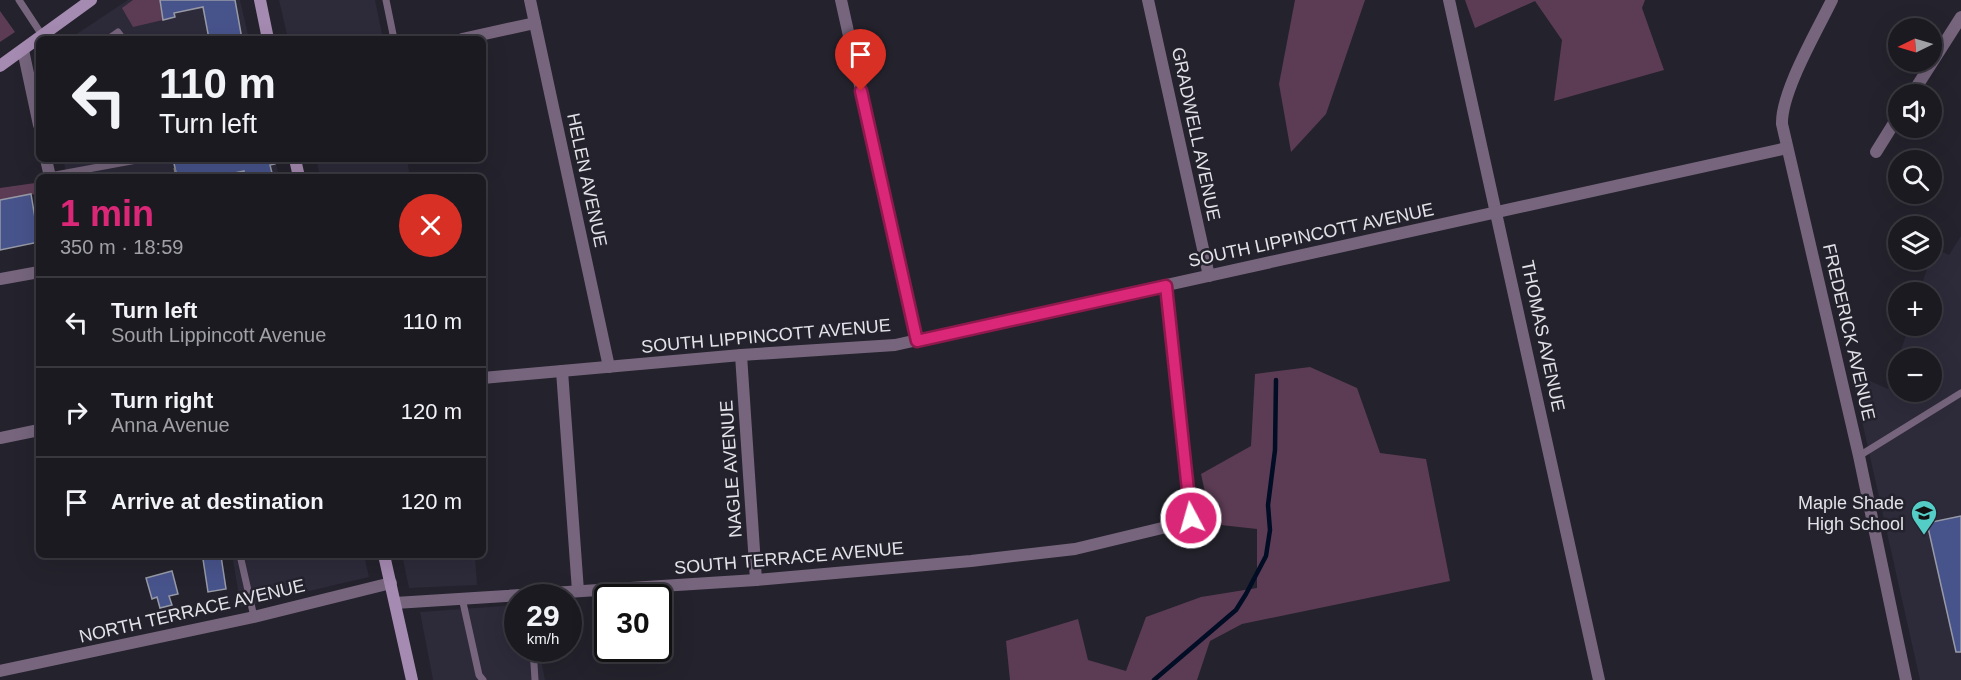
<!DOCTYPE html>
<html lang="en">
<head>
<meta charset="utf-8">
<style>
	body { margin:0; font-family:Arial,sans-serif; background:#24232a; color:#f1f3f6; height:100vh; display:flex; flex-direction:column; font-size:22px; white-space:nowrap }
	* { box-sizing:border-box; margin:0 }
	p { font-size:20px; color:#a0a1a5 }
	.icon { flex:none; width:33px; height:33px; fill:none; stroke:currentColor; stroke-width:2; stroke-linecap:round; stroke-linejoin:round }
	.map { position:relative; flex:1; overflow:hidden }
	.sheet { position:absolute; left:36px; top:174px; width:450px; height:384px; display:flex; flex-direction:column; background:#1b1a21; border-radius:9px; box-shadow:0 6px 24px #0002,0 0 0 2px #39383f }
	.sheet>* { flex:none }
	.banner { position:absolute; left:36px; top:36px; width:450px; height:126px; border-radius:9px; box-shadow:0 6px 24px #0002,0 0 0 2px #39383f; background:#1b1a21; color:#f1f3f6; overflow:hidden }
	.needle { width:39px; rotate:265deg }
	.controls { position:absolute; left:1888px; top:18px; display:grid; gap:12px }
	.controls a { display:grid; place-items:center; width:54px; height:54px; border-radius:50%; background:#1b1a21; box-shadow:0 6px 24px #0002,0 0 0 2px #39383f; font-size:30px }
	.speed { position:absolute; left:504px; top:584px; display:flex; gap:12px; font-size:30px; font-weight:700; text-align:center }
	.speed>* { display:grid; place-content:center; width:78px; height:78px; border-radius:50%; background:#1b1a21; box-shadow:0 6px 24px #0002,0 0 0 2px #39383f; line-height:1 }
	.speed small { font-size:15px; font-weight:400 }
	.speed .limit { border:3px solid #111; border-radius:9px; background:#fff; color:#111 }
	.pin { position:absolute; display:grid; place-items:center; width:51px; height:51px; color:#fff; margin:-62px -26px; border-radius:50% 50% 50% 0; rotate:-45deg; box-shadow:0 0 6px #0007 }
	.pin .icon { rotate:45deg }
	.me { position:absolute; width:66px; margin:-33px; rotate:354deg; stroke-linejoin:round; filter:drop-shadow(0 0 4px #0008) }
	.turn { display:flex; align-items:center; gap:21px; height:126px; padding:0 24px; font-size:27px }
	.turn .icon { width:78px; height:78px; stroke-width:2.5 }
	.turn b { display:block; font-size:42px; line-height:51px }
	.round { display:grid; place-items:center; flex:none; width:63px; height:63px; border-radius:32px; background:#24232a }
	.headline { display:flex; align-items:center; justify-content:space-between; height:102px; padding:0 24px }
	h1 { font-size:36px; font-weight:600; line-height:45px; color:#db2777 }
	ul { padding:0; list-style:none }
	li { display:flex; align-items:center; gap:18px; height:90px; padding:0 24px; border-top:2px solid #39383f }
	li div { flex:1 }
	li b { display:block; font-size:22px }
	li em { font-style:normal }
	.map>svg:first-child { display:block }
</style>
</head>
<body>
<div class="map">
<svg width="1961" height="680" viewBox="0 0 1961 680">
	<rect width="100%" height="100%" fill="#24222c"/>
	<!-- built -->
	<g fill="#2d2a3a" fill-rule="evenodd">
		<polygon points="128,0 240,0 249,39 69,39"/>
		<polygon points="279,0 375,0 383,39 288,39"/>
		<polygon points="63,159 275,159 279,177 67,177"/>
		<polygon points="316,159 407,159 410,177 320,177"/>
		<path d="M1961,236V680H1920L1851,372L1888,389L1909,326H1932V292H1919L1930,260H1932L1934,247L1949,255ZM1899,358H1932V392H1899Z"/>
		<polygon points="232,555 364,555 369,577 241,607"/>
		<polygon points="402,555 475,555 477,585 409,588"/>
		<polygon points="517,605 518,648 539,648 545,680 433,680 420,612"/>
	</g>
	<!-- green -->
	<g fill="#5c3c54">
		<polygon points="133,0 160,0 163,20 133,27 122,8"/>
		<polygon points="1295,0 1365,0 1326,114 1291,152 1279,84"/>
		<polygon points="1465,0 1645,0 1642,8 1664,70 1554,101 1562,40 1535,1 1475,28"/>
		<polygon points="0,11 15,32 0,42"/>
		<polygon points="35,183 39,196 31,194 0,200 0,188"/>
		<polygon points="1310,367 1357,388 1380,453 1426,459 1450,581 1242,624 1210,641 1197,680 1010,680 1006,641 1078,619 1088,660 1126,671 1146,617 1201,597 1257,588 1257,529 1212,524 1201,474 1251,446 1255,374"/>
	</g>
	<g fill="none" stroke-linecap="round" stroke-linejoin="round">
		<!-- stream -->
		<polyline stroke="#000d24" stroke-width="4.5" points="1154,680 1236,610 1246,594 1266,556 1270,530 1268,505 1275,450 1276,380"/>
	</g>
	<!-- building -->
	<g fill="#47538b" stroke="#979aa6" stroke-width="1.5">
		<polygon points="160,0 235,0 242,39 209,39 203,7 174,13 175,17 163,20"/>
		<polygon points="173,159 274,159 275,164 270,165 273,177 245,177 244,171 216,177 177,177"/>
		<polygon points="31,194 39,242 0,250 0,200"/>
		<polygon points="1961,516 1961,652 1956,652 1927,523"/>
		<polygon points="221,556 226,589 208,592 203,559"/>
		<polygon points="172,571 178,594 169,596 172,605 160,608 157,597 152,599 146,578"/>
	</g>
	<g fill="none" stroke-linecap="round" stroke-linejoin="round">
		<!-- path -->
		<polyline stroke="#807f87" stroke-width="2" stroke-dasharray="4.5 4.5" stroke-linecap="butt" points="173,159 176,177"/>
		<!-- lane -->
		<g stroke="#76657d" stroke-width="7">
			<polyline points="19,0 42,35"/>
			<polyline points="386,0 394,39"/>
			<polyline points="108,39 118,32 123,39"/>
			<polyline points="50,176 142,159"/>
			<polyline points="1859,456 1961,393"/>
			<polyline points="240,555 254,617"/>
			<polyline points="462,598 479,675 483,680"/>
			<polyline points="533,648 535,680"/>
		</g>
		<!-- street -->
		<g stroke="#76657d" stroke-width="12">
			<polyline points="530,0 609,367"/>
			<polyline points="841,0 917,341"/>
			<polyline points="1148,0 1209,276"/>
			<polyline points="1449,0 1599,680"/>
			<path d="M1832,0C1817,31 1781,92 1782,124L1859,456L1906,680"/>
			<polyline points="462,39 535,23"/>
			<polyline points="23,50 39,125"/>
			<polyline points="1912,94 1961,17"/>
			<polyline points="1876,152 1899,115"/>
			<polyline points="46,159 50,177"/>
			<polyline points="0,279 39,272"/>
			<polyline points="741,355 756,580"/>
			<polyline points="562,371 578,591"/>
			<polyline points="483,378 741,355 895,345 1787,148"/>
			<polyline points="0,438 39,430"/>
			<polyline points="395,603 756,580 971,561 1075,549 1183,523 1191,518 1166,286"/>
			<polyline points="0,671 254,617 391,583"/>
		</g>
		<!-- secondary -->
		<g stroke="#a58ab1" stroke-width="12">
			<polyline points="260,0 268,39"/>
			<polyline points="0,66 91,0"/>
			<polyline points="295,159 299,177"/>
			<polyline points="384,555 412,680"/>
		</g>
	</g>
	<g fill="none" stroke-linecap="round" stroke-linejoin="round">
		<!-- route casing -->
		<g stroke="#8e194d" stroke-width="15">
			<polyline id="route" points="861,91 917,341 1166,286 1191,518"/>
		</g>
		<!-- route -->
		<use href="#route" stroke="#db2777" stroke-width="10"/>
	</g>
	<!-- icons -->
	<defs>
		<g id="school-pin" transform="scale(1.35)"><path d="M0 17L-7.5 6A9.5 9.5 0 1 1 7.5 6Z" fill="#54cdc7" stroke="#24222c"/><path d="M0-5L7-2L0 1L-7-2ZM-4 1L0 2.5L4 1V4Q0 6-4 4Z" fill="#111"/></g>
	</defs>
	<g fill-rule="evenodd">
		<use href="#school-pin" x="1924" y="513"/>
	</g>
	<g text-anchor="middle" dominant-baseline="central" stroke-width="5" stroke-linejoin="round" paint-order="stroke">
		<!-- street labels -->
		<g font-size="18" fill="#e3e2e9" stroke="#24222c">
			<text transform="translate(1196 134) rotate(78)">GRADWELL AVENUE</text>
			<text transform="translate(587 180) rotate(78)">HELEN AVENUE</text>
			<text transform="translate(1311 235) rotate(-12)">SOUTH LIPPINCOTT AVENUE</text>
			<text transform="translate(1849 332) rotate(77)">FREDERICK AVENUE</text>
			<text transform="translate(766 336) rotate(-5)">SOUTH LIPPINCOTT AVENUE</text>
			<text transform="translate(1543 336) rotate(78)">THOMAS AVENUE</text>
			<text transform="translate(731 469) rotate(-94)">NAGLE AVENUE</text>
			<text transform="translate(789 558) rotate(-5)">SOUTH TERRACE AVENUE</text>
			<text transform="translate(192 611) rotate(-13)">NORTH TERRACE AVENUE</text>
		</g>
		<!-- poi labels -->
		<g font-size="18" fill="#e3e2e9" stroke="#24222c" text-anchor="end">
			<text x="1904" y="503">Maple Shade<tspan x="1904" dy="21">High School</tspan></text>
		</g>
	</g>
</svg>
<div class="controls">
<a><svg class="needle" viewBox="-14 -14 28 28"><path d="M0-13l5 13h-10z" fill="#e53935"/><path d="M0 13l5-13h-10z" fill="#a0a1a5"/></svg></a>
<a><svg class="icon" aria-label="sound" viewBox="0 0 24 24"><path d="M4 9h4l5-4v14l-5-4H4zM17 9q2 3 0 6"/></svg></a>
<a><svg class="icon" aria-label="search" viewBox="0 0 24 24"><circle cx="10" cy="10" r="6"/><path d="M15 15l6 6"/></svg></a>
<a><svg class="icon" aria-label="layers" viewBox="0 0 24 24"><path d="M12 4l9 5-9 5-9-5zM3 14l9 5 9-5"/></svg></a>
<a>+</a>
<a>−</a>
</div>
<div class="speed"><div>29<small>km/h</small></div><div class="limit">30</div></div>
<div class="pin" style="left:861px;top:91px;background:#d93025"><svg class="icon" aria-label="arrive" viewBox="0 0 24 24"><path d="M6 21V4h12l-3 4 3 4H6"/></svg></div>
<svg class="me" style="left:1191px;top:518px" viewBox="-20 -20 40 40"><circle r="17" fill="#db2777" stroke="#fff" stroke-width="3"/><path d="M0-11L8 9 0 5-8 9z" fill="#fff"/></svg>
<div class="banner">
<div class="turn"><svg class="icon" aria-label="left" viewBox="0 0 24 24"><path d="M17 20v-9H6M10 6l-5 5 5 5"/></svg><div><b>110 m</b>Turn left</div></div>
</div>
<section class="sheet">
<div class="headline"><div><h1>1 min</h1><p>350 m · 18:59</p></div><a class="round" style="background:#d93025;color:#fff"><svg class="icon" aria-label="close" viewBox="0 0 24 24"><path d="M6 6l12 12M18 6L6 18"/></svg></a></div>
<ul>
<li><svg class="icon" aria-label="left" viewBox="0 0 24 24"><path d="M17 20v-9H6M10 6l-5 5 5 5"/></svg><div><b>Turn left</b><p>South Lippincott Avenue</p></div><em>110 m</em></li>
<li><svg class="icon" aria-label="right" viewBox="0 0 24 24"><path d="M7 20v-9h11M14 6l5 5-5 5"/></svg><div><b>Turn right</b><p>Anna Avenue</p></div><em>120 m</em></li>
<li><svg class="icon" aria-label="arrive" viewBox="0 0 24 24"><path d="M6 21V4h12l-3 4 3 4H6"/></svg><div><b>Arrive at destination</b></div><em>120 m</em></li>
</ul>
</section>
</div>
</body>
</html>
